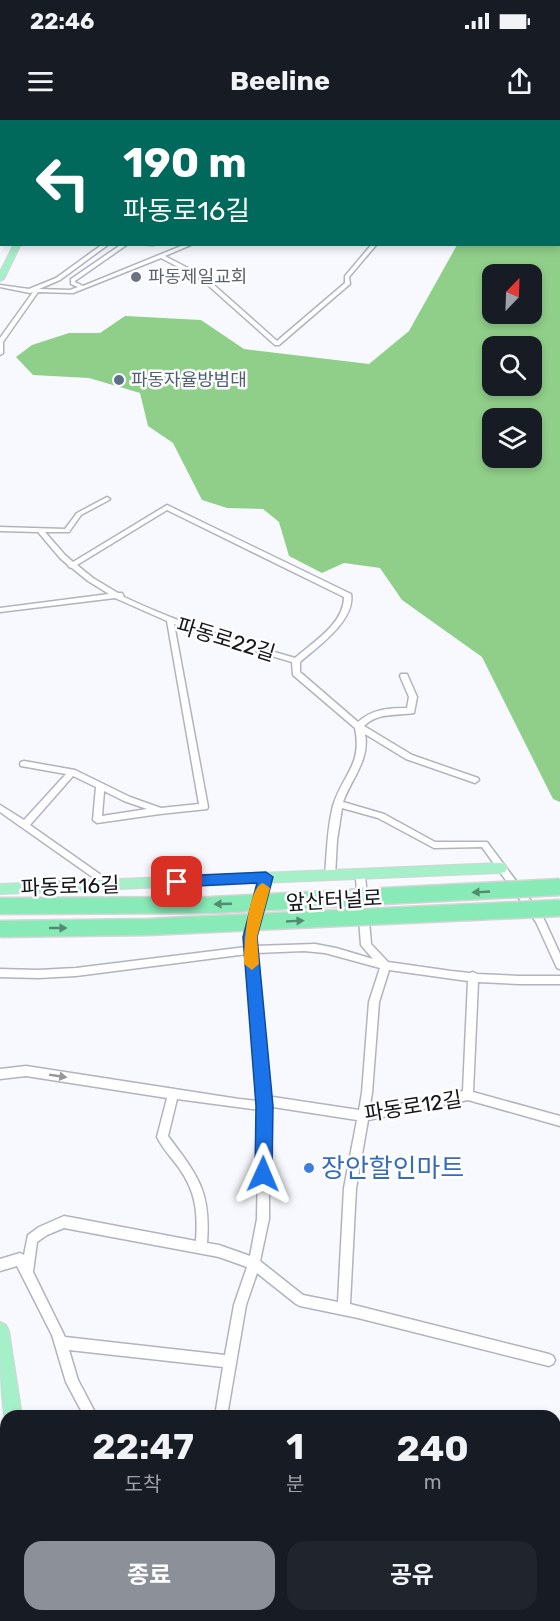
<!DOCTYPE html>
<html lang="ko">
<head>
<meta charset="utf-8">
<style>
	body { margin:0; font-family:Rubik,"Noto Sans KR",sans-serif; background:#20242c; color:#f1f3f6; height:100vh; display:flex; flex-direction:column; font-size:22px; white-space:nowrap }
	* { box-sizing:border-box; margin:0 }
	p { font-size:20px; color:#9ea1a6 }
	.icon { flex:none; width:33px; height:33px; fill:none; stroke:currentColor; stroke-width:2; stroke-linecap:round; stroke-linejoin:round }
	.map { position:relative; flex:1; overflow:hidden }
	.sheet { position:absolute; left:0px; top:1290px; width:561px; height:212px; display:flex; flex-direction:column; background:#171b24; border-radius:18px 18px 0 0; box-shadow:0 3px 9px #0003 }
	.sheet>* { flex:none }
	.banner { position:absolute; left:0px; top:0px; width:561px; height:126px; box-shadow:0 3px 9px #0003; background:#00695c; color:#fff; overflow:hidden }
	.needle { width:39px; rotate:23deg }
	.fabs { position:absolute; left:482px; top:144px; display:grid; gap:12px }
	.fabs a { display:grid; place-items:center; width:60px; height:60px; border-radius:12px; background:#171b24; box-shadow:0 3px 9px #0003; font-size:30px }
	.pin { position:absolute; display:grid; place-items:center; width:51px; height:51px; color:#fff; margin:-26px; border-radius:12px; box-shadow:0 3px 9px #0006 }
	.me { position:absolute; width:66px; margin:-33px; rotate:1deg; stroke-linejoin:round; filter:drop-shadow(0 0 4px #0008) }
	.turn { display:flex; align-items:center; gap:21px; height:126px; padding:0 24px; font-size:27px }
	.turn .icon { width:78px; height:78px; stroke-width:2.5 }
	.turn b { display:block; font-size:42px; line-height:51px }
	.eta { display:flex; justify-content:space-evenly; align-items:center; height:102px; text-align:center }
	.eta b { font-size:36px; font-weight:700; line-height:42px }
	.cta { display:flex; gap:12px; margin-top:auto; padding:12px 24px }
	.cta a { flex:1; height:69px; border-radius:18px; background:#8c9099; color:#fff; font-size:24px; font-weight:700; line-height:69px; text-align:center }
	.cta a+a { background:#20242c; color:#f1f3f6 }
	.status { display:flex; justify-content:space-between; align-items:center; height:42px; padding:0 30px; background:#171b24; direction:ltr }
	.status svg { height:16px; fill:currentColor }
	header { display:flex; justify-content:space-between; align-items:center; height:78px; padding:0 24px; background:#171b24; font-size:27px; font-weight:700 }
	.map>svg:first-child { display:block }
</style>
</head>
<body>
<div class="status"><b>22:46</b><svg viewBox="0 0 49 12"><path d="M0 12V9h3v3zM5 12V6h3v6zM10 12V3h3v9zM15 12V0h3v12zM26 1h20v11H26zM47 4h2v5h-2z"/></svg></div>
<header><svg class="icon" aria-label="menu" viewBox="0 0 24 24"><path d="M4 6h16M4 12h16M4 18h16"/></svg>Beeline<svg class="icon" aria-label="share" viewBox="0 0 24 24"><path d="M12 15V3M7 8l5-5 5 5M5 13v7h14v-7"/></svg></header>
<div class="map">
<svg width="560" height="1501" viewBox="0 0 560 1501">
	<rect width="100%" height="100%" fill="#f8f9fe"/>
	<!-- forest -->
	<path fill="#90cf8a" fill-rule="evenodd" d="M560,32V682L553,679L482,537L402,480L380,448L344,443L322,453L289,436L279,402L263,389L227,388L202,380L173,323L148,306L140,273L89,258L33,255L16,237L32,225L69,213H100L125,196L201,200L244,229L369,244L409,211L457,125L560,124ZM492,154H531V194H492ZM492,226H531V266H492ZM492,298H531V338H492Z"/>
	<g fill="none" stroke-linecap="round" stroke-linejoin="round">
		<!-- minor casing -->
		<g stroke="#b1b4bf" stroke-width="3">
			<g id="minor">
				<rect x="143" y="0" width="4" height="2"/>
				<polygon points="219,0 238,1 240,2 218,2"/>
				<polygon points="2,74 2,79 0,79 0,75"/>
				<rect x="0" y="89" width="2" height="2"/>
				<polygon points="103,124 109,124 60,160 39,169 70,170 78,167 71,164 71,159 122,124 128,124 75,161 75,162 83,166 186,124 193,124 165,136 205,157 277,221 345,163 345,156 372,124 377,124 349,157 350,164 279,225 275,225 201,159 161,138 73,173 38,172 3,222 3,233 0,235 0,218 33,172 30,173 0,167 0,165 29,169 56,158"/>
				<polygon points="133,124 156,124 154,125"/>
				<path d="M107,377L110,379L109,380L81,395L69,412H45L65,435L73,442L167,385L351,474C356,500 317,527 300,542V552L358,602C372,589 389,588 407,588L409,577L400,556L401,554H407L417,577L414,593C395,596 379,592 364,606L412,635L478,658L479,660L475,663L406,639L365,614C370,640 351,659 343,682L384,694L435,722H487L543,797L560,834V849L557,848L536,802L482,727L434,728L378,698L342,688L337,720L335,756L333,758H327L325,756C327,733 327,709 333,686C342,655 363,645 355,608L293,555L292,542L225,522L174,504L208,687L207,689L160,694L97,703L93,700L96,667L73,656L30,705L111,762L113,764L111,766L108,768L0,692V685L24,700L66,654L21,646L20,644L21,642L24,641L75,650L130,677L161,688L199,684L167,501L115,478L0,492V488L109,474L88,461L72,448L69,447L68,445L60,438L38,412L0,411V407L65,409L77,393ZM167,390L344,477C344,504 313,522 295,538C236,521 179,503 124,477L122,473H118L93,458L77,445ZM104,671L124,681L147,689L102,696Z"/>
				<path d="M352,752L363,753L365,755L371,824L388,842L451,851L470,853L473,852L477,854L519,856H560V864H519L478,862L473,972L560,996V1006L468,980L368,1000L356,1068L350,1184L549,1234L553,1236L555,1240L553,1244L549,1246L358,1198L300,1186L296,1184L257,1153L246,1185L227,1296H215L223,1247L69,1230L78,1260L97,1296H84L66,1262L52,1215L17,1146L0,1151V1139L20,1133L24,1135L28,1115L39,1107L64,1096L196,1121C198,1092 196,1072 179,1048C172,1038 162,1028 157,1017L167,978L26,956L0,959V949L26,946L239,979L258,981L247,834L76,856L38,858L0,857V849L38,850L76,848L246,827L245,817L261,757L263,755H275L277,757L275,759L270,760L255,817V826L315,824L336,828L373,839L361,825L356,758L349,757L347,755L349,753ZM304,831L325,833L380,848L369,882L362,973L359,990L273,977L269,979L256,833ZM389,850L468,861L463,971L369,990L372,973L379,882ZM177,979L259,990L257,1099L250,1136L219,1125L207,1123C211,1071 198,1056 168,1016ZM273,987L357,1000L344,1068L338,1182L303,1175L260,1141L269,1099V989ZM64,1108L219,1137L247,1147L234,1185L225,1235L65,1217L33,1152L37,1122L47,1115Z"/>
				<polygon points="135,1496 160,1496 158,1501 133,1501"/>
				<polygon points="192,1496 206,1496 207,1501 193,1501"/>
			</g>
		</g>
		<!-- tertiary casing -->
		<g stroke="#b1b4bf" stroke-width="4">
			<g id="tertiary">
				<polygon points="18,0 22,0 17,2"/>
				<polygon points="0,38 2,43 0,43"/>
			</g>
		</g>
		<!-- primary casing -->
		<g stroke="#d5d5d6" stroke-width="2">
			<g id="primary">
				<polygon points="77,0 83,0 76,2"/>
				<polygon points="14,124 21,124 4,159 0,161 0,152"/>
				<polygon points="500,743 505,744 507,748 505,752 500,753 0,774 0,764"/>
				<path d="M0,1202L6,1205L9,1211L22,1296H6V1303C0,1283 0,1227 0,1202Z"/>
				<polygon points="27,1496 48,1496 49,1501 27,1501"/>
			</g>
		</g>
		<!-- minor -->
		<use href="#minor" fill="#fff" fill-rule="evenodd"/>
		<!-- tertiary -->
		<use href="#tertiary" fill="#fff" fill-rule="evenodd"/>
		<!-- primary -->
		<use href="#primary" fill="#a5efc9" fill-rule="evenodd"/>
		<!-- trunk-bridge casing -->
		<g stroke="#d5d5d6" stroke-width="19" stroke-linecap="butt">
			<g id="trunk-bridge">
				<polyline points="0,786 211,785 560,767"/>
				<polyline points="0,809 148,807 560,788"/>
			</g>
		</g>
		<!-- trunk-bridge -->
		<use href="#trunk-bridge" stroke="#87eab7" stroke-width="16"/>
	</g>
	<!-- one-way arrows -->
	<defs><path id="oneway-solid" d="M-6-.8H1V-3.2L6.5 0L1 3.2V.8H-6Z" transform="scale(1.5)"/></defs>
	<g fill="#548b70">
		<use href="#oneway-solid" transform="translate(481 772) rotate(177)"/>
		<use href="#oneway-solid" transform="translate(223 784) rotate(178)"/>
		<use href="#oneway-solid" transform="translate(295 801) rotate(-3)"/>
		<use href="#oneway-solid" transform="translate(58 808)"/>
	</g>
	<use fill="#969698" href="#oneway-solid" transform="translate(58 956) rotate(9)"/>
	<!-- route -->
	<polygon fill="#1a73e8" stroke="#114b97" stroke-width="1.5" points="266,752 273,757 257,817 273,986 272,1054 269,1060 263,1062 257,1060 255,1054 256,986 243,817 257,763 177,767 170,762 177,756"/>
	<!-- slow -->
	<path fill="#f59e0b" d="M263,763L270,768L257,817L259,844L252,850L244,844C244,828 247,768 263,763Z"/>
	<!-- markers -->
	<circle fill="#6b7280" stroke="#fff" stroke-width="2" cx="136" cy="157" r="6"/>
	<circle fill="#5c6f8a" stroke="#fff" stroke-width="2" cx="119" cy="260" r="6"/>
	<circle fill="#3f7fe0" stroke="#fff" stroke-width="2" cx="309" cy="1048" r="6"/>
	<g text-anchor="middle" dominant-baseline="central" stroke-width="5" stroke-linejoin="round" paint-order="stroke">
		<!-- far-worship labels -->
		<g font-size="18" fill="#5b616d" stroke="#fff" text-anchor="start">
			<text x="148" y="157">파동제일교회</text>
		</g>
		<!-- far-service labels -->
		<g font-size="18" fill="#4e5e75" stroke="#fff" text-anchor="start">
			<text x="131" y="260">파동자율방범대</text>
		</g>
		<!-- street labels -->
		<g font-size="21" fill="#15161a" stroke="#fff">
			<text transform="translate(226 519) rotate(17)">파동로22길</text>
			<text transform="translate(70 766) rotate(-2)">파동로16길</text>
			<text transform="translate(334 780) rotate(-3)">앞산터널로</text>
			<text transform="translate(413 986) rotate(-9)">파동로12길</text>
		</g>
		<!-- near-shop labels -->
		<g font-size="26" fill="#366cbe" stroke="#fff" text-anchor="start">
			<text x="321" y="1048">장안할인마트</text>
		</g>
	</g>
</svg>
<div class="fabs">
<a><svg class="needle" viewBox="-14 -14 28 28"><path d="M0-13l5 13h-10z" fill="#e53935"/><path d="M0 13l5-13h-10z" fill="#9ea1a6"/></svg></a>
<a><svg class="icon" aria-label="search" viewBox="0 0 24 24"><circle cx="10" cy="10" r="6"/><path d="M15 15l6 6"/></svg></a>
<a><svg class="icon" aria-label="layers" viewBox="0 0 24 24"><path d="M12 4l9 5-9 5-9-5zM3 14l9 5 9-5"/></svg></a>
</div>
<div class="pin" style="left:177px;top:762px;background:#d93025"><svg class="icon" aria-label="arrive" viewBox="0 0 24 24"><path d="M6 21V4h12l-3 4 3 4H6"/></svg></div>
<svg class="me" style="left:263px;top:1054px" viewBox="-20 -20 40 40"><path d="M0-17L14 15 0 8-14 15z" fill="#1a73e8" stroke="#fff" stroke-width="4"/></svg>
<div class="banner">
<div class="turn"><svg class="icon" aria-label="left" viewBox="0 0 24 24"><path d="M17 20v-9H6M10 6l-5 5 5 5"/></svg><div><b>190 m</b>파동로16길</div></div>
</div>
<section class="sheet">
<div class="eta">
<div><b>22:47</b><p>도착</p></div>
<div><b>1</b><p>분</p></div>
<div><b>240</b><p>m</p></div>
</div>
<div class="cta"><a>종료</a><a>공유</a></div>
</section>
</div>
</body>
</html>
